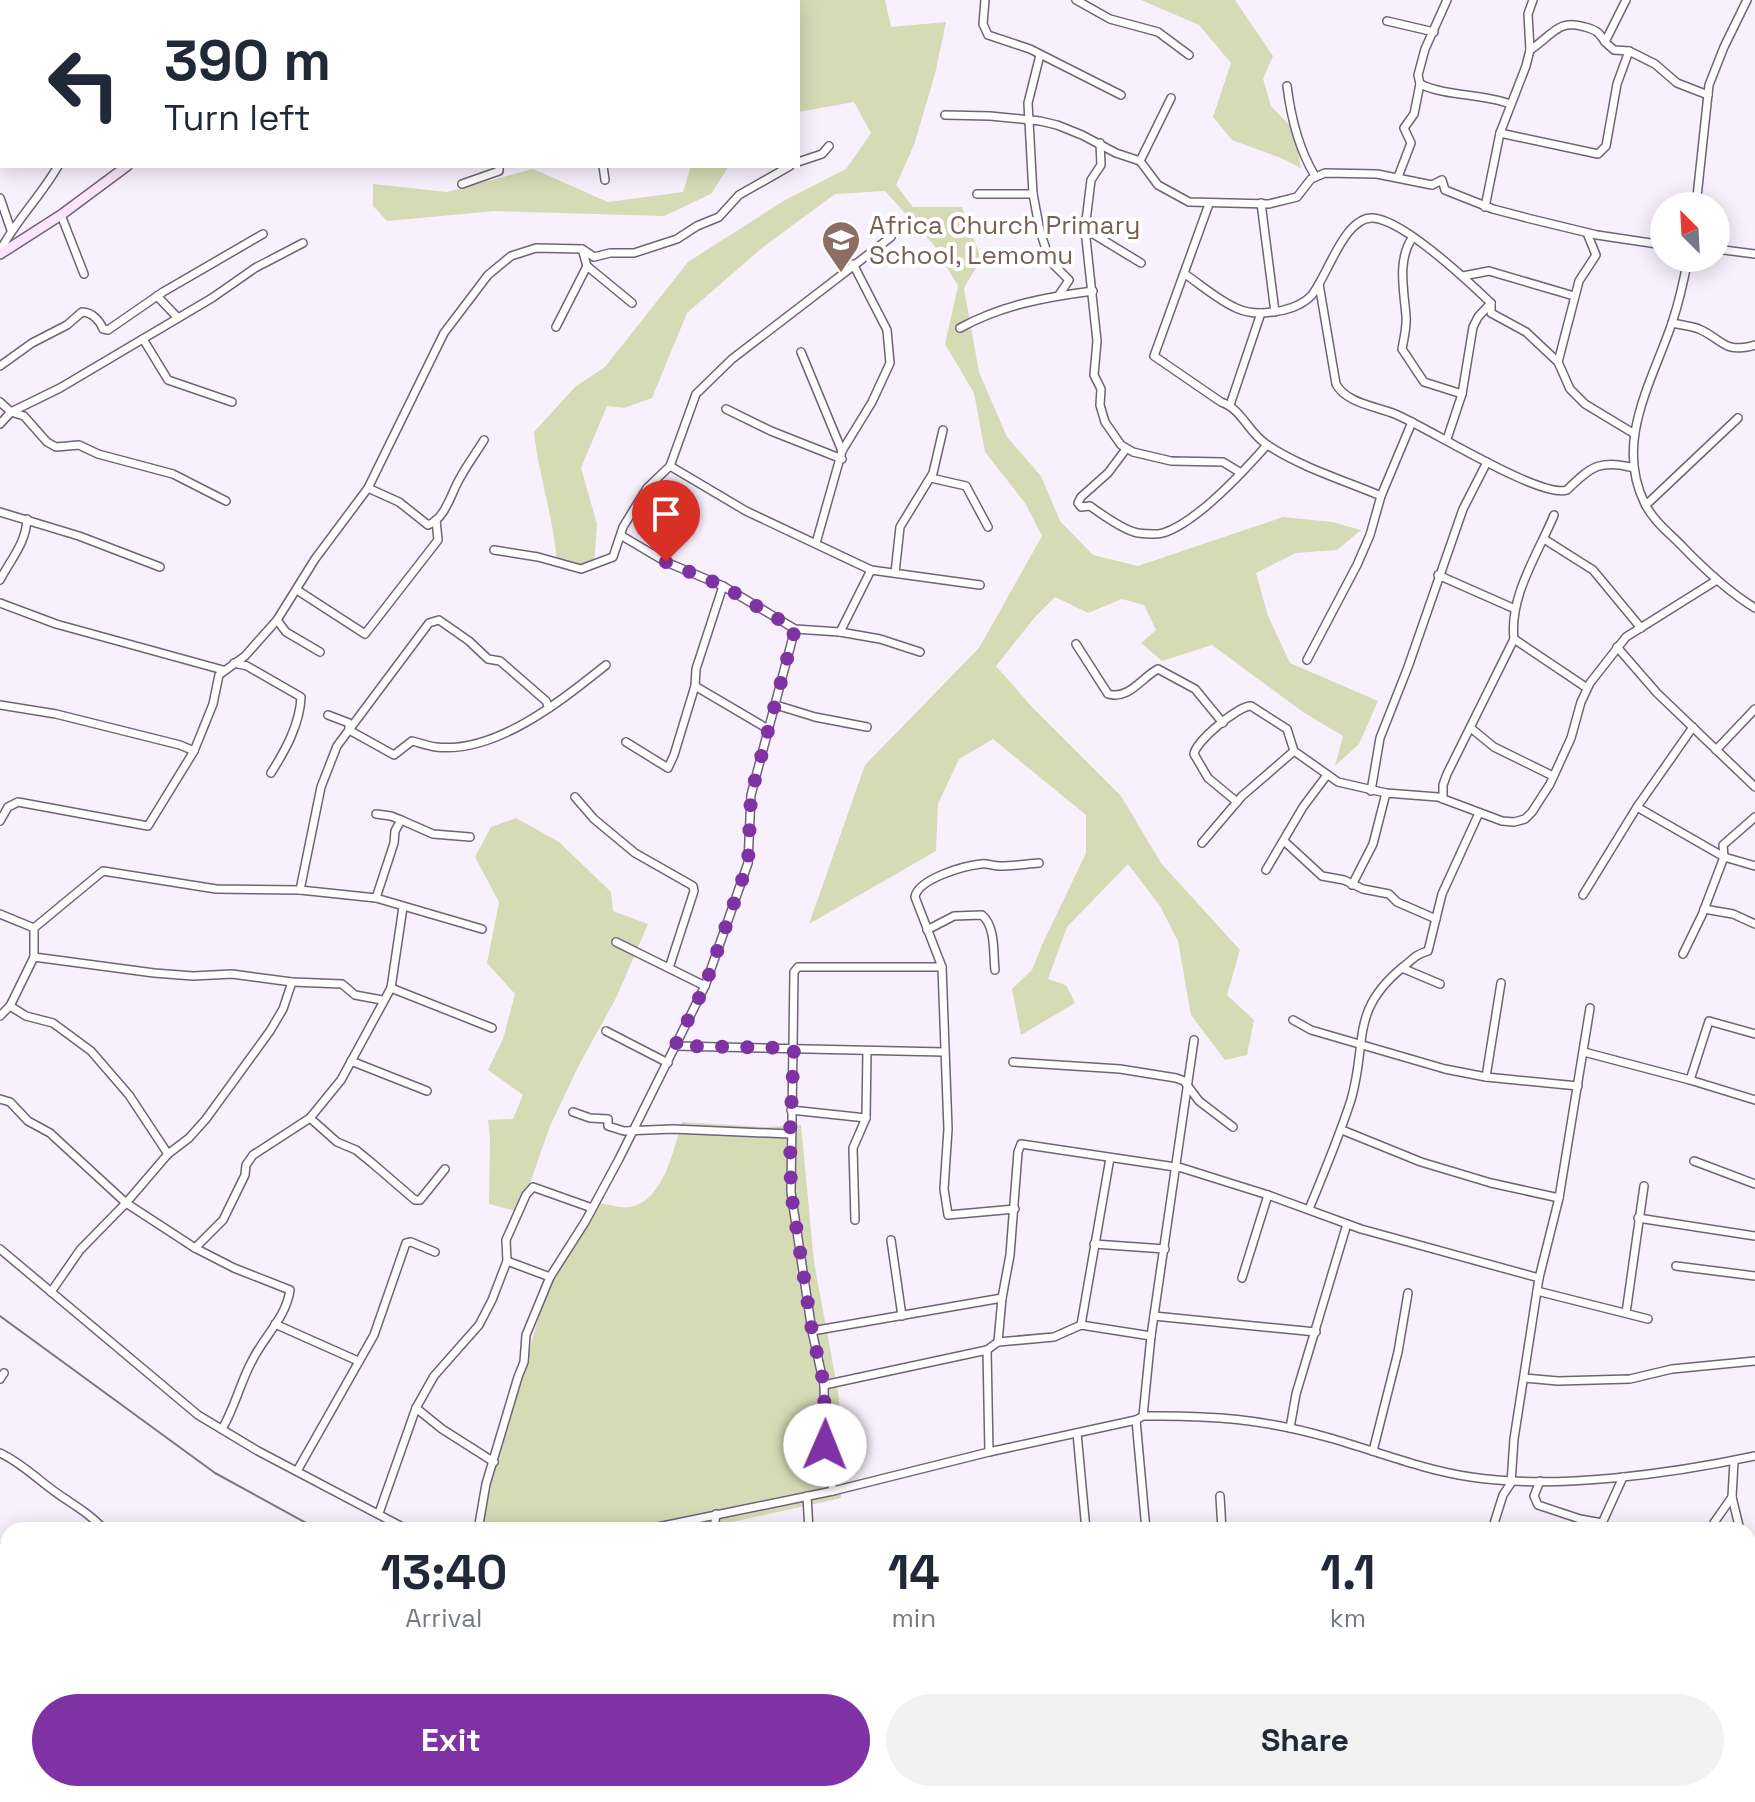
<!DOCTYPE html>
<html lang="en">
<head>
<meta charset="utf-8">
<style>
	body { margin:0; font-family:"Space Grotesk",sans-serif; background:#f2f2f3; color:#1f2937; height:100vh; display:flex; flex-direction:column; font-size:30px; white-space:nowrap }
	* { box-sizing:border-box; margin:0 }
	p { font-size:26px; color:#747a83 }
	.icon { flex:none; width:44px; height:44px; fill:none; stroke:currentColor; stroke-width:2; stroke-linecap:round; stroke-linejoin:round }
	.map { position:relative; flex:1; overflow:hidden }
	.details { position:absolute; left:0px; top:1522px; width:1756px; height:280px; display:flex; flex-direction:column; background:#fff; border-radius:24px 24px 0 0; box-shadow:0 4px 20px #0003 }
	.details>* { flex:none }
	.top-card { position:absolute; left:0px; top:0px; width:800px; height:168px; box-shadow:0 4px 20px #0003; background:#fff; color:#1f2937; overflow:hidden }
	.needle { width:52px; rotate:336deg }
	.tools { position:absolute; left:1650px; top:192px; display:grid; gap:16px }
	.tools a { display:grid; place-items:center; width:80px; height:80px; border-radius:50%; background:#fff; box-shadow:0 4px 20px #0003; font-size:40px }
	.pin { position:absolute; display:grid; place-items:center; width:68px; height:68px; color:#fff; margin:-82px -34px; border-radius:50% 50% 50% 0; rotate:-45deg; box-shadow:0 0 8px #0007 }
	.pin .icon { rotate:45deg }
	.me { position:absolute; width:88px; margin:-44px; rotate:1deg; stroke-linejoin:round; filter:drop-shadow(0 0 6px #0008) }
	.turn { display:flex; align-items:center; gap:28px; height:168px; padding:0 32px; font-size:36px }
	.turn .icon { width:104px; height:104px; stroke-width:2.5 }
	.turn b { display:block; font-size:56px; line-height:68px }
	.eta { display:flex; justify-content:space-evenly; align-items:center; height:136px; text-align:center }
	.eta b { font-size:48px; font-weight:700; line-height:56px }
	.cta { display:flex; gap:16px; margin-top:auto; padding:16px 32px }
	.cta a { flex:1; height:92px; border-radius:48px; background:#7f32a3; color:#fff; font-size:32px; font-weight:700; line-height:92px; text-align:center }
	.cta a+a { background:#f2f2f3; color:#1f2937 }
	.map>svg:first-child { display:block }
</style>
</head>
<body>
<div class="map">
<svg width="1755" height="1802" viewBox="0 0 1755 1802">
	<rect width="100%" height="100%" fill="#f8f1fd"/>
	<!-- green -->
	<g fill="#d5dbb5">
		<path d="M797,0H885L891,27L946,22L935,74L914,145L896,185L913,207H962L981,259L964,288L979,372L1007,437L1041,476L1060,521L1093,555L1138,566L1283,517L1332,522L1361,530L1337,550L1296,553L1256,573L1268,616L1290,663L1378,701L1359,744L1335,766L1343,736L1303,712L1212,645L1162,661L1141,643L1156,630L1144,605L1122,599L1088,613L1055,597L1035,617L996,666L1032,707L1121,796L1161,863L1240,950L1227,995L1254,1020L1247,1055L1225,1060L1191,1015L1178,941L1160,906L1128,864L1067,927L1048,979L1066,985L1075,1003L1021,1035L1012,989L1032,970L1042,945L1086,853V815L993,739L959,759L938,804L936,851L809,924L865,765L979,648L1042,536L1025,503L985,452L974,393L945,344L958,286L933,244L885,191L835,194L762,248L687,313L652,398L624,408L607,406L581,468L597,524L594,565L557,567C555,521 539,478 534,432L575,387L605,367L688,262L785,200L846,169L871,133L854,102L798,112Z"/>
		<polygon points="1141,0 1235,0 1273,56 1263,79 1271,106 1293,129 1301,168 1281,158 1232,140 1213,117 1231,63 1199,25"/>
		<polygon points="691,166 729,166 711,194 664,216 495,211 387,221 373,206 373,184 447,192 533,169 608,202 683,192"/>
		<polygon points="516,818 559,842 611,892 613,911 648,924 616,998 579,1065 550,1126 520,1212 489,1204 490,1139 488,1120 513,1119 523,1095 488,1070 503,1039 515,994 487,963 499,902 475,857 491,827"/>
		<path d="M682,1122L766,1127L801,1125L814,1262L839,1397L841,1498L696,1530H477L548,1285L599,1203C608,1204 622,1209 631,1207C664,1199 673,1151 682,1122Z"/>
	</g>
	<g fill="none" stroke-linecap="round" stroke-linejoin="round">
		<!-- street casing -->
		<g stroke="#71617a" stroke-width="10">
			<g id="street">
				<polyline points="171,0 172,2"/>
				<polyline points="389,0 390,2"/>
				<polyline points="985,0 983,24 988,35 1030,49 1121,95"/>
				<polyline points="1076,0 1110,19 1158,32 1189,55"/>
				<polyline points="1626,0 1605,42 1614,50 1629,51 1655,64 1677,83 1708,95"/>
				<polyline points="106,2 107,0"/>
				<polyline points="248,2 252,0"/>
				<polyline points="661,2 664,0"/>
				<polyline points="1387,21 1434,32"/>
				<path d="M1530,50C1552,36 1558,18 1585,27C1596,30 1599,32 1605,42"/>
				<polyline points="1040,55 1028,103 1033,194 1040,231 1050,261 1069,280 1059,295"/>
				<polyline points="0,59 2,57"/>
				<path d="M1420,84C1448,97 1481,93 1510,104"/>
				<path d="M1287,86C1291,118 1298,148 1315,176"/>
				<polyline points="945,115 990,116 1040,121 1057,125 1082,135 1116,153 1140,161 1158,185 1189,202 1269,204 1297,197 1311,179 1325,173 1377,174 1432,185 1442,180 1445,190 1493,209 1527,218 1597,235 1664,245"/>
				<polyline points="1500,133 1598,154 1606,146 1617,84 1629,51"/>
				<polyline points="1100,143 1101,165 1091,180 1085,229 1097,341 1094,375 1101,389 1100,405 1105,422 1121,445 1133,452 1171,461 1223,462 1241,473"/>
				<polyline points="1140,161 1171,98"/>
				<polyline points="798,162 822,154 829,146"/>
				<polyline points="603,166 605,180"/>
				<polyline points="1398,177 1411,143 1404,128 1414,114 1420,84 1418,75 1425,49 1447,0"/>
				<polyline points="462,184 499,171 499,166"/>
				<polyline points="977,194 1033,194"/>
				<polyline points="0,198 11,230"/>
				<polyline points="1261,203 1275,312"/>
				<path d="M1209,204L1154,356L1221,402C1242,409 1248,432 1266,444C1300,467 1343,480 1381,496"/>
				<polyline points="1696,206 1709,85 1724,47 1747,0"/>
				<polyline points="1485,207 1500,133 1526,66 1530,50 1528,14 1533,0"/>
				<polyline points="61,215 84,274"/>
				<polyline points="1085,229 1141,263"/>
				<path d="M1412,238C1397,261 1404,290 1406,316C1407,326 1404,338 1402,349L1424,382L1462,394"/>
				<polyline points="582,249 587,266 632,303"/>
				<polyline points="1716,249 1755,254"/>
				<path d="M0,251C16,220 41,196 58,166"/>
				<path d="M1688,258C1684,280 1679,302 1672,323C1652,382 1614,442 1645,504C1653,520 1668,532 1681,545C1704,569 1727,591 1755,608"/>
				<path d="M1185,274C1201,285 1218,300 1236,308C1247,313 1260,314 1272,312C1285,311 1301,306 1311,296C1327,278 1344,216 1373,218C1403,220 1469,282 1491,303V313L1526,332L1558,362L1570,389L1585,404L1633,433"/>
				<polyline points="1463,276 1489,271 1574,296"/>
				<path d="M1319,284L1336,384C1346,403 1375,406 1395,414C1427,427 1540,499 1567,490C1591,466 1601,459 1634,468"/>
				<polyline points="157,296 178,318"/>
				<path d="M1672,323C1681,325 1691,326 1699,329C1724,340 1723,354 1755,345"/>
				<polyline points="556,327 587,266"/>
				<path d="M960,328C1002,305 1046,297 1093,291"/>
				<polyline points="143,339 168,380 232,402"/>
				<polyline points="801,352 842,451"/>
				<polyline points="1558,362 1579,281 1596,255 1587,233"/>
				<path d="M0,366L32,343L67,325L82,312C92,312 100,321 103,329L108,330L163,292L263,234"/>
				<polyline points="0,402 11,412 24,416 47,442 56,447 79,445 98,454 173,474 226,501"/>
				<polyline points="1230,405 1261,313"/>
				<polyline points="726,409 771,431 842,459"/>
				<polyline points="0,424 11,412 60,388 212,298 255,268 303,243"/>
				<polyline points="1447,439 1462,394 1473,327 1478,317 1491,303"/>
				<path d="M1126,449L1108,473L1081,497L1078,503L1081,507L1090,506C1101,514 1125,531 1138,533C1146,534 1156,535 1163,533C1196,523 1244,471 1267,445"/>
				<polyline points="670,466 746,511 871,570 980,585"/>
				<polyline points="931,478 966,486 988,527"/>
				<path d="M368,488L399,502L428,525C446,518 451,493 460,478C467,465 476,453 484,440"/>
				<polyline points="1646,505 1738,418"/>
				<polyline points="0,512 79,536 160,567"/>
				<polyline points="622,536 666,562 723,586 795,629 840,632 880,639 920,652"/>
				<polyline points="1544,539 1593,570 1641,628"/>
				<polyline points="816,543 842,451 872,402 890,363 887,330 853,264"/>
				<polyline points="494,550 538,557 581,569 613,557 623,527 647,488 670,466 696,394 732,359 891,237"/>
				<polyline points="895,573 900,527 933,473 943,430"/>
				<polyline points="1438,575 1515,609"/>
				<path d="M0,580C11,559 26,543 27,519"/>
				<polyline points="723,586 696,669 695,686 768,729"/>
				<polyline points="297,590 365,634 438,540 436,520"/>
				<polyline points="0,603 56,624 223,670"/>
				<polyline points="277,620 286,632 320,652"/>
				<polyline points="840,632 871,570"/>
				<polyline points="1514,639 1587,688"/>
				<path d="M1076,644L1108,694C1129,700 1141,678 1158,669L1195,689L1223,723"/>
				<polyline points="1617,647 1657,693 1755,787"/>
				<polyline points="1307,660 1357,565 1370,535 1381,496 1412,422"/>
				<path d="M234,663L247,666L301,697C300,724 285,751 271,773"/>
				<polyline points="0,705 56,714 180,745 194,751"/>
				<polyline points="776,705 815,717 867,727"/>
				<path d="M328,715L349,723V730L394,755L412,741C420,743 428,746 436,747C496,754 562,700 606,665"/>
				<polyline points="1472,729 1494,747 1553,776"/>
				<polyline points="626,742 668,768 674,755 695,686"/>
				<polyline points="1716,750 1755,709"/>
				<polyline points="1371,791 1380,738 1408,667 1463,509 1487,462"/>
				<polyline points="575,797 594,819 635,853 693,886 694,891 669,968"/>
				<path d="M1443,799V785L1447,774L1514,639C1509,596 1538,554 1554,515"/>
				<path d="M1237,802L1208,778L1194,754C1196,741 1238,706 1251,706L1287,729L1294,751L1338,782L1386,793L1438,797L1502,821L1514,822L1525,819L1532,812L1550,784L1571,738L1581,702L1590,683L1626,637L1717,580"/>
				<polyline points="1637,807 1724,857 1755,866"/>
				<polyline points="401,820 433,834 470,837"/>
				<polyline points="0,821 8,807 18,802 148,826 194,751 213,704 219,675 245,656 277,620 315,559 368,488 444,333 488,275 511,256 536,248 582,249 594,257 610,253 634,253 677,239 697,226 719,217 739,195 790,166"/>
				<polyline points="1284,841 1322,876 1344,880 1363,889 1389,894 1397,902 1436,919"/>
				<polyline points="1202,843 1242,796 1294,751"/>
				<polyline points="1266,870 1303,807 1327,775"/>
				<polyline points="1352,885 1373,844 1386,793"/>
				<polyline points="300,890 321,787 337,746 429,623 439,620 469,641 488,659 500,661 546,701 549,708"/>
				<polyline points="1583,895 1637,807 1693,727"/>
				<polyline points="376,898 394,843 395,831 401,820 391,816 376,814"/>
				<polyline points="1704,909 1733,914 1755,924"/>
				<polyline points="0,914 34,928"/>
				<path d="M927,930L954,916L982,915C996,927 993,953 995,970"/>
				<polyline points="616,942 705,986"/>
				<polyline points="1683,954 1702,915 1724,857 1723,845 1755,817"/>
				<polyline points="34,957 154,973 193,976 232,974 292,982 342,984 355,995 382,1000"/>
				<polyline points="1402,968 1440,984"/>
				<polyline points="391,988 492,1028"/>
				<polyline points="10,1006 26,1016 53,1023 91,1051 129,1095 168,1154"/>
				<polyline points="0,1016 10,1006 34,957 34,928 103,871 216,889 300,890 376,898 482,929"/>
				<polyline points="1293,1020 1311,1030 1445,1069 1486,1077 1578,1086"/>
				<polyline points="606,1031 668,1063"/>
				<polyline points="675,1046 944,1052"/>
				<polyline points="1584,1052 1690,1080 1755,1100"/>
				<polyline points="351,1061 427,1091"/>
				<polyline points="1013,1062 1120,1069 1176,1078 1184,1081 1199,1101 1233,1127"/>
				<polyline points="1486,1077 1501,983"/>
				<polyline points="1690,1080 1709,1021 1755,1034"/>
				<path d="M0,1099L10,1102L28,1121L50,1133L126,1203L195,1248L234,1268L290,1290C286,1318 264,1336 252,1361C240,1383 235,1407 222,1429"/>
				<polyline points="791,1110 866,1118"/>
				<polyline points="573,1112 590,1118 608,1119 608,1126 624,1131 673,1129 790,1134"/>
				<polyline points="310,1118 337,1142 356,1150 372,1163 415,1200 420,1200 445,1169"/>
				<polyline points="1342,1130 1421,1162 1491,1183 1559,1198"/>
				<polyline points="1694,1161 1755,1184"/>
				<path d="M1015,1209L948,1215L944,1189L948,1129L942,967L915,897C918,879 963,866 981,864C987,863 993,866 1000,866C1013,866 1026,864 1039,863"/>
				<path d="M1309,1209C1324,1173 1339,1137 1351,1100C1368,1042 1349,1011 1403,967C1412,960 1416,954 1428,951L1442,894L1479,813"/>
				<polyline points="1638,1218 1755,1236"/>
				<polyline points="855,1220 853,1148 866,1118 867,1051"/>
				<polyline points="891,1240 902,1316"/>
				<polyline points="1094,1244 1165,1249"/>
				<polyline points="195,1248 223,1220 245,1175 246,1165 253,1155 310,1118 341,1080 391,988 403,907"/>
				<polyline points="0,1249 198,1415 258,1451 408,1530"/>
				<polyline points="507,1261 550,1277"/>
				<polyline points="1676,1266 1755,1276"/>
				<polyline points="1242,1278 1268,1195"/>
				<polyline points="1537,1291 1648,1319"/>
				<polyline points="51,1292 80,1250 126,1203 168,1154 189,1138 206,1119 270,1031 283,1009 292,982"/>
				<polyline points="1626,1313 1644,1186"/>
				<polyline points="1154,1316 1316,1332"/>
				<polyline points="275,1324 358,1361"/>
				<polyline points="1081,1325 1110,1158"/>
				<polyline points="812,1331 1002,1298"/>
				<polyline points="998,1342 1002,1298 1010,1255 1018,1152 1021,1144 1182,1168 1268,1195 1361,1229 1539,1278"/>
				<polyline points="987,1350 989,1452"/>
				<polyline points="1524,1378 1558,1381 1630,1379 1672,1369 1755,1361"/>
				<polyline points="0,1379 4,1373"/>
				<polyline points="824,1385 987,1350 998,1342 1054,1337 1081,1325 1151,1336"/>
				<polyline points="416,1408 442,1429 494,1462"/>
				<polyline points="1143,1416 1151,1336 1194,1040"/>
				<polyline points="1136,1420 1146,1530"/>
				<polyline points="1290,1428 1296,1394 1347,1224"/>
				<polyline points="1077,1433 1086,1530"/>
				<polyline points="1373,1451 1398,1352 1408,1293"/>
				<path d="M0,1453C24,1464 42,1484 64,1498C82,1510 89,1514 105,1530"/>
				<polyline points="1734,1461 1732,1497 1740,1530"/>
				<polyline points="297,1471 374,1335 406,1243 411,1242 435,1252"/>
				<polyline points="1540,1481 1534,1496 1538,1505 1580,1519 1602,1523"/>
				<polyline points="833,1491 825,1445 824,1385 812,1331 791,1192 794,972 798,967 942,967"/>
				<polyline points="807,1496 809,1530"/>
				<polyline points="1220,1496 1222,1530"/>
				<polyline points="379,1513 416,1408 434,1376 479,1325 492,1300 507,1261 506,1240 526,1195 533,1187 592,1208"/>
				<polyline points="478,1530 486,1484 518,1377 524,1362 526,1335 550,1277 585,1222 619,1159 705,986 748,863 751,795 795,629"/>
				<path d="M643,1530L833,1491L989,1452L1136,1420L1143,1416C1212,1415 1263,1419 1330,1438C1376,1451 1423,1470 1471,1477C1555,1490 1671,1474 1755,1456"/>
				<polyline points="714,1530 716,1514"/>
				<polyline points="1492,1530 1503,1495 1511,1483 1514,1439 1539,1278 1559,1198 1590,1008"/>
				<polyline points="1599,1530 1623,1477"/>
				<polyline points="1709,1530 1732,1497"/>
				<polyline points="0,1547 8,1552"/>
				<polyline points="0,1601 8,1787"/>
				<polyline points="1748,1601 1755,1647"/>
				<polyline points="8,1794 9,1802"/>
				<polyline points="89,1794 90,1802"/>
				<polyline points="385,1794 408,1802"/>
				<polyline points="571,1794 596,1802"/>
				<polyline points="1009,1794 1032,1802"/>
				<path d="M1630,1794C1654,1802 1677,1802 1703,1798"/>
				<polyline points="193,1802 198,1794"/>
				<polyline points="479,1802 481,1794"/>
				<polyline points="695,1802 697,1794"/>
				<polyline points="825,1802 827,1794"/>
				<polyline points="1232,1802 1234,1794"/>
				<polyline points="1320,1802 1322,1794"/>
				<polyline points="1407,1802 1410,1794"/>
				<polyline points="1500,1802 1503,1794"/>
				<polyline points="1589,1802 1592,1794"/>
			</g>
		</g>
		<!-- secondary casing -->
		<g stroke="#71617a" stroke-width="12">
			<g id="secondary">
				<polyline points="429,2 432,0"/>
				<polyline points="0,254 61,215 127,166"/>
			</g>
		</g>
		<!-- street -->
		<use href="#street" stroke="#fff" stroke-width="7"/>
		<!-- secondary -->
		<use href="#secondary" stroke="#fbe5fb" stroke-width="9"/>
		<!-- rail -->
		<g stroke="#7d7681" stroke-width="2">
			<polyline points="0,1316 215,1473 319,1530"/>
			<polyline points="963,1794 985,1802"/>
		</g>
	</g>
	<g fill="none" stroke-linecap="round" stroke-linejoin="round">
		<!-- route -->
		<polyline stroke="#7f32a3" stroke-width="14" stroke-dasharray="0 25.2" points="666,562 723,586 795,629 751,795 748,863 705,986 675,1046 794,1048 790,1134 791,1192 812,1331 824,1385 825,1445"/>
	</g>
	<!-- icons -->
	<defs>
		<g id="school-pin" transform="scale(2)"><path d="M0 17L-7.5 6A9.5 9.5 0 1 1 7.5 6Z" fill="#8d6e63" stroke="#fff"/><path d="M0-5L7-2L0 1L-7-2ZM-4 1L0 2.5L4 1V4Q0 6-4 4Z" fill="#fff"/></g>
	</defs>
	<g fill-rule="evenodd">
		<use href="#school-pin" x="841" y="240"/>
	</g>
	<g text-anchor="middle" dominant-baseline="central" stroke-width="8" stroke-linejoin="round" paint-order="stroke">
		<!-- education labels -->
		<g font-size="26" fill="#785e54" stroke="#fff" text-anchor="start">
			<text x="869" y="225">Africa Church Primary<tspan x="869" dy="30">School, Lemomu</tspan></text>
		</g>
	</g>
</svg>
<div class="tools">
<a><svg class="needle" viewBox="-14 -14 28 28"><path d="M0-13l5 13h-10z" fill="#e53935"/><path d="M0 13l5-13h-10z" fill="#747a83"/></svg></a>
</div>
<div class="pin" style="left:666px;top:562px;background:#d93025"><svg class="icon" aria-label="arrive" viewBox="0 0 24 24"><path d="M6 21V4h12l-3 4 3 4H6"/></svg></div>
<svg class="me" style="left:825px;top:1445px" viewBox="-20 -20 40 40"><circle r="19" fill="#fff"/><path d="M0-13L10 11 0 6-10 11z" fill="#7f32a3"/></svg>
<div class="top-card">
<div class="turn"><svg class="icon" aria-label="left" viewBox="0 0 24 24"><path d="M17 20v-9H6M10 6l-5 5 5 5"/></svg><div><b>390 m</b>Turn left</div></div>
</div>
<section class="details">
<div class="eta">
<div><b>13:40</b><p>Arrival</p></div>
<div><b>14</b><p>min</p></div>
<div><b>1.1</b><p>km</p></div>
</div>
<div class="cta"><a>Exit</a><a>Share</a></div>
</section>
</div>
</body>
</html>
